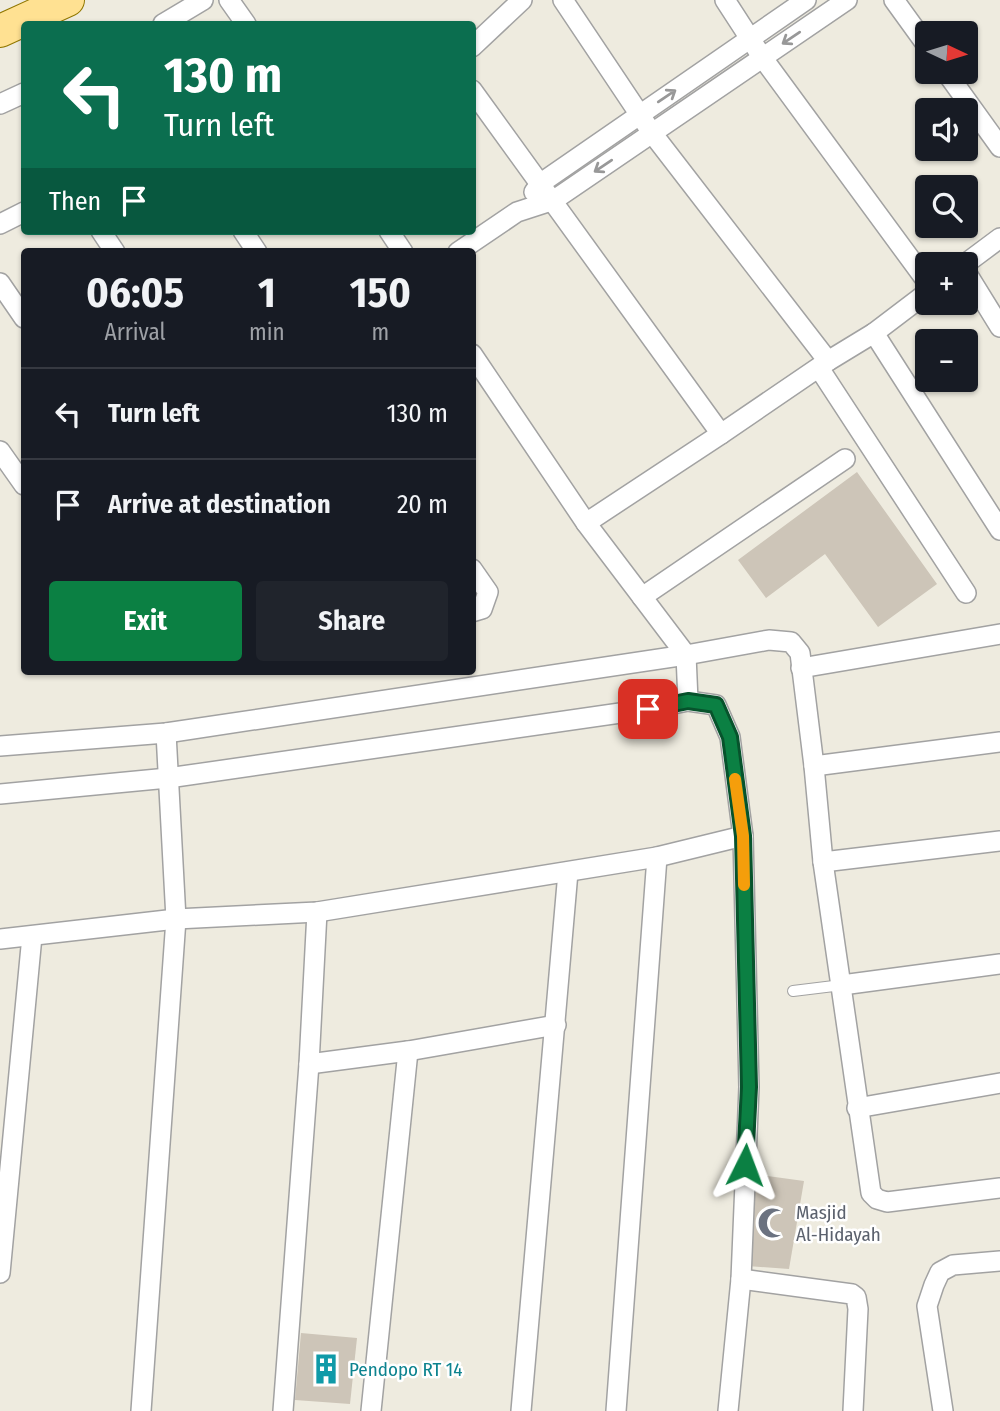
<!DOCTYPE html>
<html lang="en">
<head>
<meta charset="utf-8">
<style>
	body { margin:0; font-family:"Fira Sans Condensed",sans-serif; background:#20242c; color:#f1f3f6; height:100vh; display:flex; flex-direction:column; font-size:26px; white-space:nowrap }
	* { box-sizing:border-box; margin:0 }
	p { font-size:23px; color:#9ea1a6 }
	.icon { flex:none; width:38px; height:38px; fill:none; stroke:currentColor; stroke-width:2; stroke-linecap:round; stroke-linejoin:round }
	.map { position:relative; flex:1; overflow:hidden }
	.side { position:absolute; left:21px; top:248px; width:455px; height:427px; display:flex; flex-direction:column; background:#171b24; border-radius:7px; box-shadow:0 2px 5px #0004 }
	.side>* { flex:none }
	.top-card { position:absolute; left:21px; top:21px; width:455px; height:214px; border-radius:7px; box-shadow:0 2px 5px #0004; background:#0b6e4f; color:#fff; overflow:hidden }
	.needle { width:46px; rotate:94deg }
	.controls { position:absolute; left:915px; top:21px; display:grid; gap:14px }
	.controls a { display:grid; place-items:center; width:63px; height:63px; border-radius:7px; background:#171b24; box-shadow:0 2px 5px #0004; font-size:35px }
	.pin { position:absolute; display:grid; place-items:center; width:60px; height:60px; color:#fff; margin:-30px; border-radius:14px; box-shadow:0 4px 10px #0006 }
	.me { position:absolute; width:77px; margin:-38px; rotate:3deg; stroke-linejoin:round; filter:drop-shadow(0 0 5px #0008) }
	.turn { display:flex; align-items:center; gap:24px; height:147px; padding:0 28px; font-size:32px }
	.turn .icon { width:91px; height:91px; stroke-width:2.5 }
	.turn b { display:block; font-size:49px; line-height:60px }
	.then { display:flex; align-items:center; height:66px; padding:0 28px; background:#0003; gap:14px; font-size:26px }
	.eta { display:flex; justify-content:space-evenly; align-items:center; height:119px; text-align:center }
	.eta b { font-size:42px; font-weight:700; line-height:49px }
	.primary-button { display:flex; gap:14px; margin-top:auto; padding:14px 28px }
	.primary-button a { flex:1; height:80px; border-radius:7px; background:#0b8043; color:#fff; font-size:28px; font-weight:700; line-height:80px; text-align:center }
	.primary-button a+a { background:#20242c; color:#f1f3f6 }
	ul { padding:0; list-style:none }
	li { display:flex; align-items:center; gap:21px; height:91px; padding:0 28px; border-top:2px solid #363941 }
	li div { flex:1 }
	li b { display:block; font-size:26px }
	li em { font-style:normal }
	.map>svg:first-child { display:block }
</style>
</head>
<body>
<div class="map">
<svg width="1000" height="1411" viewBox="0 0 1000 1411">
	<rect width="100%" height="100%" fill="#eeebdf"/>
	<!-- building -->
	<g fill="#cdc5b8">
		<polygon points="857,472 937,584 878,627 825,554 766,598 738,560"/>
		<polygon points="753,1174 804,1181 789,1269 747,1266"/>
		<polygon points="301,1333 357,1338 350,1404 295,1400"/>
	</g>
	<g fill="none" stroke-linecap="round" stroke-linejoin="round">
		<!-- lane casing -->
		<g stroke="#a2a2a2" stroke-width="12">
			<polyline id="lane" points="793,991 842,985"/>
		</g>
		<!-- street casing -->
		<g stroke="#a2a2a2" stroke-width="22">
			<g id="street">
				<polyline points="229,0 246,24"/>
				<polyline points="563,0 652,133 828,361"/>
				<polyline points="725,0 762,57 928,283"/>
				<polyline points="894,0 928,47"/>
				<polyline points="163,24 203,0"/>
				<polyline points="472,47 522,0"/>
				<polyline points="946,72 1000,147"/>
				<polyline points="472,90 721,434"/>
				<polyline points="0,104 24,93"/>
				<polyline points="534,192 541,183 806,0"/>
				<polyline points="0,224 24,212"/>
				<polyline points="101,231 115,252"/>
				<polyline points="243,231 257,252"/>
				<polyline points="389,231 403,252"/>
				<polyline points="458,252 517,212 554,200 847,0"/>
				<polyline points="965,264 1000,238"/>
				<polyline points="966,272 1000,327"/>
				<polyline points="0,283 24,318"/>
				<polyline points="874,333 1000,530"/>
				<polyline points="472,354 586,523 686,655 688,701"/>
				<polyline points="819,368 966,593"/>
				<polyline points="0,451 24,485"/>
				<polyline points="586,523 721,434 828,361 874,333 928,292"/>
				<polyline points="472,569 488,592 482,609 472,612"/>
				<polyline points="642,597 845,459"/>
				<polyline points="801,668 1000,634"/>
				<polyline points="0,746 166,733 686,655 769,640 791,642 800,653 814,766 823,862 871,1193 877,1199 887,1202 1000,1188"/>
				<polyline points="814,766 1000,742"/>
				<polyline points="0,794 168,778 648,709 688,701 716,705 730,737 743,836 749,1087 741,1279 728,1411"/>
				<polyline points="823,862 1000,841"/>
				<polyline points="0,939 176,919 317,912 657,857 743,836"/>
				<polyline points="842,985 1000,964"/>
				<polyline points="309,1064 408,1051 556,1025"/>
				<polyline points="857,1108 1000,1083"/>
				<polyline points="0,1273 32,936"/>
				<polyline points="741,1279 852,1294 856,1297 858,1309 853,1411"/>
				<polyline points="141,1411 176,919 166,733"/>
				<polyline points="283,1411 309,1064 317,912"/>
				<polyline points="371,1411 408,1051"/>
				<polyline points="521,1411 568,872"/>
				<polyline points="616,1411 657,857"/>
				<polyline points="943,1411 927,1306 934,1285 940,1272 953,1265 1000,1261"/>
			</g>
		</g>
		<!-- primary casing -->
		<g stroke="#917700" stroke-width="34">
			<polyline id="primary" points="0,31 68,0"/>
		</g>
		<!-- lane -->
		<use href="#lane" stroke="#fff" stroke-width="10"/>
		<!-- street -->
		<use href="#street" stroke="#fff" stroke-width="19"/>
		<!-- primary -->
		<use href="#primary" stroke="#ffe192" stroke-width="32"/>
	</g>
	<!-- one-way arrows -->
	<defs><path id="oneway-shaft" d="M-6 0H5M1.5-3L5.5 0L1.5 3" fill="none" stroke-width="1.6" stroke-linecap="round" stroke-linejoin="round" transform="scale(1.75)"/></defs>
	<g stroke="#989898">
		<use href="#oneway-shaft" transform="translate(791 38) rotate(146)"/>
		<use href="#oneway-shaft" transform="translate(667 96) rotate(-34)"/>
		<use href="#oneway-shaft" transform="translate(603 166) rotate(146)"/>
	</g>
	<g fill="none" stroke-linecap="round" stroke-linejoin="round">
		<!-- route casing -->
		<g stroke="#07532c" stroke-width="18">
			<polyline id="route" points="648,709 688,701 716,705 730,737 743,836 749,1087 745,1165"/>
		</g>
		<!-- route -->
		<use href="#route" stroke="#0b8043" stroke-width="12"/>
		<!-- slow -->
		<polyline stroke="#f59e0b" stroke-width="12" points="735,779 743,836 744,885"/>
	</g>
	<!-- icons -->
	<defs>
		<g id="mosque-bare" transform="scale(2.415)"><path d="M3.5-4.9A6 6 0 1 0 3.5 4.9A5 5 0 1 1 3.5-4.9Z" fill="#6b7280" stroke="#fff" stroke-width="2.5" paint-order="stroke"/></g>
		<g id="building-bare" transform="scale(2.415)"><path d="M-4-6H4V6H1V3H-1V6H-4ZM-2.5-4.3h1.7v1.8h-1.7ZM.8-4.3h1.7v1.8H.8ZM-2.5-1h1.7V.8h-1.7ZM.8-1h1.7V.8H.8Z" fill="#0f9aa8" stroke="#fff" stroke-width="2.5" paint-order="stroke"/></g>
	</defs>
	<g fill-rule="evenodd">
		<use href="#mosque-bare" x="773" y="1223"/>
		<use href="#building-bare" x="326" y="1369"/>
	</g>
	<g text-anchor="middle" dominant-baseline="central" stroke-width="5" stroke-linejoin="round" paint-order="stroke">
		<!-- worship labels -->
		<g font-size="19" fill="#5b616d" stroke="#fff" text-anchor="start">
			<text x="796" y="1212">Masjid<tspan x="796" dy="22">Al-Hidayah</tspan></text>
		</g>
		<!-- culture labels -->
		<g font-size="19" fill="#0d838f" stroke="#fff" text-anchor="start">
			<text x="349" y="1369">Pendopo RT 14</text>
		</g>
	</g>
</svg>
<div class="controls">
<a><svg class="needle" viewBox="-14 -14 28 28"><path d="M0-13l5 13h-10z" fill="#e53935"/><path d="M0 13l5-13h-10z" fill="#9ea1a6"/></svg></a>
<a><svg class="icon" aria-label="sound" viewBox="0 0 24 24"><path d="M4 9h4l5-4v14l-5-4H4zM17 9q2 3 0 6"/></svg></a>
<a><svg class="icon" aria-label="search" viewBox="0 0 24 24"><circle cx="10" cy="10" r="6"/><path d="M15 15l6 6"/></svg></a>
<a>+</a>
<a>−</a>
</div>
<div class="pin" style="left:648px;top:709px;background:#d93025"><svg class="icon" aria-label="arrive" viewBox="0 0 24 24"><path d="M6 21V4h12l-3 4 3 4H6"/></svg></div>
<svg class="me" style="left:745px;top:1165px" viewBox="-20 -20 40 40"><path d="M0-17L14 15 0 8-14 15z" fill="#0b8043" stroke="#fff" stroke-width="4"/></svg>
<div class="top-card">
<div class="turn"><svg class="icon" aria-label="left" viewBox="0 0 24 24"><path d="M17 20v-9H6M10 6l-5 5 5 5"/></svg><div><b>130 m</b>Turn left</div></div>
<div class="then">Then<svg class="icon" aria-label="arrive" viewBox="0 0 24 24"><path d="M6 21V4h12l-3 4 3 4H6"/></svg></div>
</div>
<section class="side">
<div class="eta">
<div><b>06:05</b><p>Arrival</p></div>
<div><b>1</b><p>min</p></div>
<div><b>150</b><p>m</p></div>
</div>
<ul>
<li><svg class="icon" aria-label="left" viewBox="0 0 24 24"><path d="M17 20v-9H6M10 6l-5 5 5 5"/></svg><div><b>Turn left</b></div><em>130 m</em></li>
<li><svg class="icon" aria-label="arrive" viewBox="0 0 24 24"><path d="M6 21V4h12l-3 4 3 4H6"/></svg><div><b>Arrive at destination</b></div><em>20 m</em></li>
</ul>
<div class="primary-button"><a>Exit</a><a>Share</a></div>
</section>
</div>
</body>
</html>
